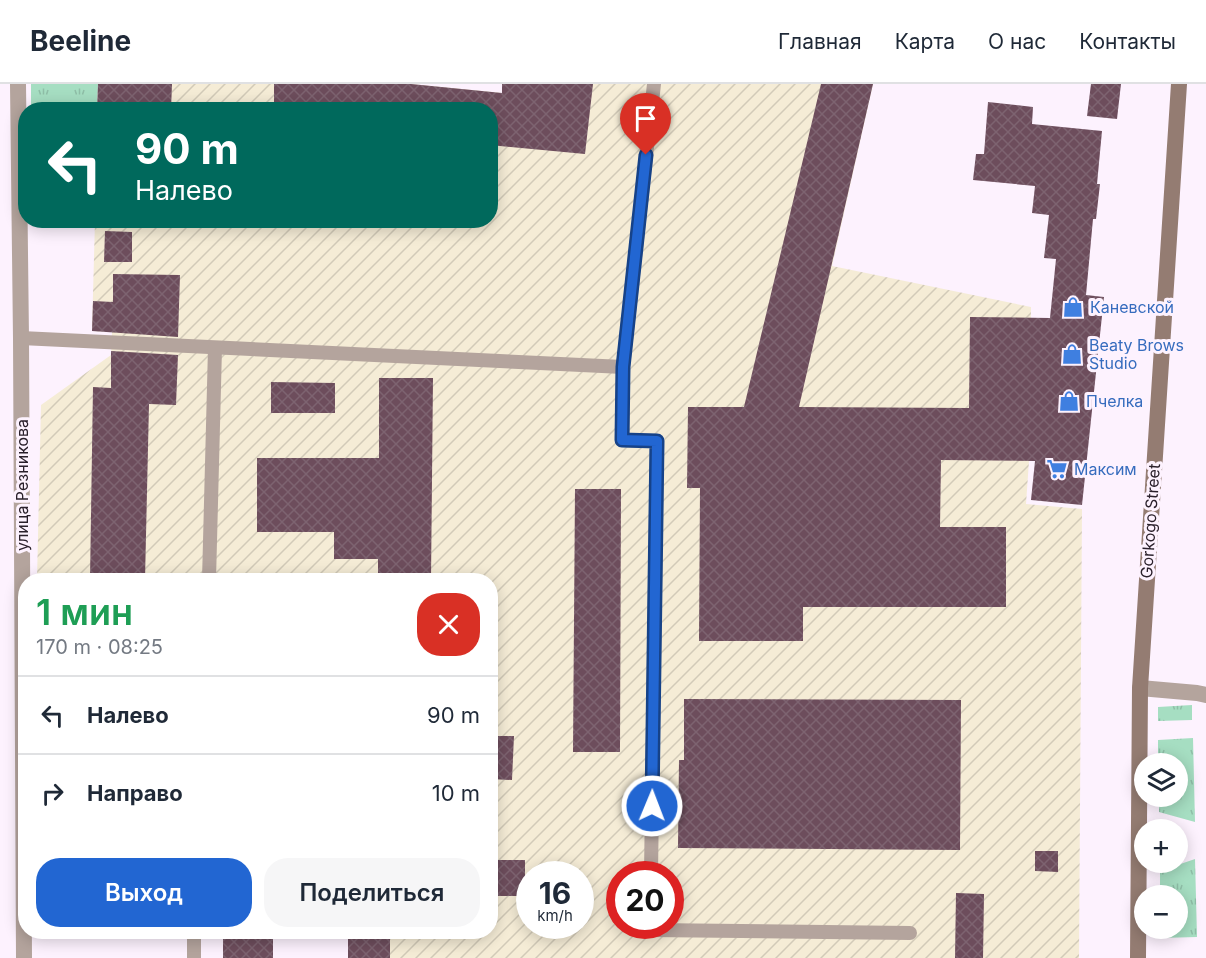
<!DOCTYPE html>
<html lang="ru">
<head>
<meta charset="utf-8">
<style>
	body { margin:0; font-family:Inter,sans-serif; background:#f6f6f7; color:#1f2937; height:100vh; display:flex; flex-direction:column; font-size:22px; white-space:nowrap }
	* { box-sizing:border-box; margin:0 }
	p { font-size:20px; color:#747a83 }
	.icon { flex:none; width:33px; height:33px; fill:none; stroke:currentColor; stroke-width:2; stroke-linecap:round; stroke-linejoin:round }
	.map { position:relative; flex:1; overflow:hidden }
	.drawer { position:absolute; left:18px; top:489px; width:480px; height:366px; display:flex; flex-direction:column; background:#fff; border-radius:24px; box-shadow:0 3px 15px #0003 }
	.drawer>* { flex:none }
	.guide { position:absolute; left:18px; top:18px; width:480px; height:126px; border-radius:24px; box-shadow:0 3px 15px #0003; background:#00695c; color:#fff; overflow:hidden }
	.tools { position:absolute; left:1134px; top:669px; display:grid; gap:12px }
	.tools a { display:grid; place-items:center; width:54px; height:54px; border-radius:50%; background:#fff; box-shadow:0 3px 15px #0003; font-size:30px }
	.speed { position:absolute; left:516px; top:777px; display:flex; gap:12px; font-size:30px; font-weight:700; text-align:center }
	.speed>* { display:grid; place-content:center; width:78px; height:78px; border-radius:50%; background:#fff; box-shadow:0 3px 15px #0003; line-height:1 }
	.speed small { font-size:15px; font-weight:400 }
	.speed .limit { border:9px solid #d22; background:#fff; color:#111 }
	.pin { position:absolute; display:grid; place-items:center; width:51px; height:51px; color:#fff; margin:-62px -26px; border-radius:50% 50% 50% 0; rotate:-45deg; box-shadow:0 0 6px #0007 }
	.pin .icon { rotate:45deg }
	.me { position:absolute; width:66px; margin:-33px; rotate:1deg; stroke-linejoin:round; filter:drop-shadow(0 0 4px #0008) }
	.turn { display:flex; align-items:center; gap:21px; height:126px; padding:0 18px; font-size:27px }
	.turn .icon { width:78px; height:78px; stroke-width:2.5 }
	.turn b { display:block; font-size:42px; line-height:51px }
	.round { display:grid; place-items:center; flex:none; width:63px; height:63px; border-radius:24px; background:#f6f6f7 }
	.head { display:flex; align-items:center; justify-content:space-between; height:102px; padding:0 18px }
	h1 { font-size:36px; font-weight:600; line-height:45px; color:#1e9e55 }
	.button { display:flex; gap:12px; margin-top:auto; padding:12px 18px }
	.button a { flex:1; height:69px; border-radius:24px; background:#2266d2; color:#fff; font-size:24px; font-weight:600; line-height:69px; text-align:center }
	.button a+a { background:#f6f6f7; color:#1f2937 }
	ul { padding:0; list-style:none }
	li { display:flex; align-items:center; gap:18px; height:78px; padding:0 18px; border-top:2px solid #e0e1e3 }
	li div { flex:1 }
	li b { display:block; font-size:22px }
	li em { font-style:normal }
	header { display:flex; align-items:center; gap:36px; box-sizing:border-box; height:84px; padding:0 30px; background:#fff; border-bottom:2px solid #e0e1e3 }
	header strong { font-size:28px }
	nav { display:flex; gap:33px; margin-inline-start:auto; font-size:21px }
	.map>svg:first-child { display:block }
</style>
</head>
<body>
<header>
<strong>Beeline</strong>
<nav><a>Главная</a><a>Карта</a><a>О нас</a><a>Контакты</a></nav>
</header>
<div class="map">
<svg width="1206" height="874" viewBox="0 0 1206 874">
	<defs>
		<pattern id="industrial-furrows" width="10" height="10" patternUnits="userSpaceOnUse" patternTransform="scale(1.5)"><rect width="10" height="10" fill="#f5ecd6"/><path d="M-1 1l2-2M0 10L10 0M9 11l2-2" fill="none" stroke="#d2cab8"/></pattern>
		<pattern id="grass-tufts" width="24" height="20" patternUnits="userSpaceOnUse" patternTransform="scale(1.5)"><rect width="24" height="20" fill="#a6dec2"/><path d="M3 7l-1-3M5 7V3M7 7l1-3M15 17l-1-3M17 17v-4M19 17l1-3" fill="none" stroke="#8fbea7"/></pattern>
		<pattern id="building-cross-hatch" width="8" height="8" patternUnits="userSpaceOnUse" patternTransform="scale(1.5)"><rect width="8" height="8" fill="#6d4d5c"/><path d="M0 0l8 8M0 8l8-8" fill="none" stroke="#7d6370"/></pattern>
	</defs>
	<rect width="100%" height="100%" fill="#fdf2fe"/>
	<!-- industrial -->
	<path fill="url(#industrial-furrows)" fill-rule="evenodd" d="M98,0H411L544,13L545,0H873L832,182L1031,223L1029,377L1026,420L1082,425L1079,874H348V848H490V496H37L41,321L111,271L112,248L92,247L95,137L490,136V26L97,25ZM530,790H580V842H530ZM620,790H670V842H620Z"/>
	<!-- grass -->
	<g fill="url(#grass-tufts)">
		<polygon points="31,0 98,0 97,25 31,25"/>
		<polygon points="1192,621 1192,636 1158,637 1158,623"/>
		<polygon points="1193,654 1195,738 1159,728 1159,713 1178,712 1178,680 1158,679 1158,656"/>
		<polygon points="1195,775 1197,853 1160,854 1160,845 1178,844 1178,812 1160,811 1160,787"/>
	</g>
	<!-- building -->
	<g fill="url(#building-cross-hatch)">
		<polygon points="98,0 172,0 171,26 97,26"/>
		<polygon points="274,0 411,0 502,9 502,0 593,0 585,70 490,61 490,26 274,26"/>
		<polygon points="821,0 873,0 799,323 969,324 970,233 1050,234 1056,175 1044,174 1049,131 1032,129 1035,102 973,96 976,70 984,70 988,18 1033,23 1032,40 1102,47 1097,100 1100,100 1096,135 1093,135 1086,211 1104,213 1082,421 1031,416 1035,377 941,376 940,443 1006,443 1006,523 803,523 803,557 699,557 700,404 687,404 688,323 744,323"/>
		<polygon points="1091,0 1121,0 1117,35 1087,32"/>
		<polygon points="105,147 132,148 132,178 104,178"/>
		<polygon points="113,190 180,191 178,253 92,247 93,217 113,218"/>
		<polygon points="111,267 178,271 176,321 149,320 145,496 90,496 93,303 111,304"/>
		<polygon points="379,294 433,294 431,496 378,496 378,475 334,475 334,448 257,448 257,374 379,374"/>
		<polygon points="271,298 335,299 335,329 271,329"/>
		<polygon points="575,405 621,405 620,668 573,668"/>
		<polygon points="684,615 961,616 960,766 678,764 679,676 684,676"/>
		<polygon points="490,652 514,652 512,696 490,695"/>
		<polygon points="1035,767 1058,767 1058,788 1035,787"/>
		<rect x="490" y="776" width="35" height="36"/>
		<polygon points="956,809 984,810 983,874 955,874"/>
		<rect x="223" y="848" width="50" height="26"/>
		<rect x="348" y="848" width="42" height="26"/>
	</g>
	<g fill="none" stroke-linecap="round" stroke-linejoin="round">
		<!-- service -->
		<g stroke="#b4a49d" stroke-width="14">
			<polyline points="21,254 623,283"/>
			<polyline points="209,496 215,264"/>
			<polyline points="651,790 657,357 622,356 623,283 654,0"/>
			<polyline points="650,842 650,846 910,849"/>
			<polyline points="194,874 194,848"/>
		</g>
		<!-- minor -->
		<g stroke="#b4a49d" stroke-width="16">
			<polyline points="18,0 21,254 24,874"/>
			<polyline points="1140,604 1197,609 1206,611"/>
		</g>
		<!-- secondary -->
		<polyline stroke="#947c72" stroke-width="16" points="1138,874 1140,604 1179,0"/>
	</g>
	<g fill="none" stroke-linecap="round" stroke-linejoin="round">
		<!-- route casing -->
		<g stroke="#164288" stroke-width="15">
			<polyline id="route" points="646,71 623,283 622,356 657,357 652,722"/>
		</g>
		<!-- route -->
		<use href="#route" stroke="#2266d2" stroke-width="10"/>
	</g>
	<!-- icons -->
	<defs>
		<g id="shop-bare" transform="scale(1.62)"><path d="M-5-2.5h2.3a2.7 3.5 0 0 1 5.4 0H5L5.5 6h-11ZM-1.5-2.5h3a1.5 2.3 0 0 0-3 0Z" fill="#3f7fe0" stroke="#fdf2fe" stroke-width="2.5" paint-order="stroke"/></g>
		<g id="supermarket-bare" transform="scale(1.62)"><path d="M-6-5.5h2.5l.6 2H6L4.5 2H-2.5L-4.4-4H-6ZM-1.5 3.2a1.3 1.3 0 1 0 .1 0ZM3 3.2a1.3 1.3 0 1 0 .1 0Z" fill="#3f7fe0" stroke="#fdf2fe" stroke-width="2.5" paint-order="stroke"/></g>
	</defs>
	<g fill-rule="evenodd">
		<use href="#shop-bare" x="1073" y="223"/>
		<use href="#shop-bare" x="1072" y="270"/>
		<use href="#shop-bare" x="1069" y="317"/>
		<use href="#supermarket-bare" x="1057" y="385"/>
	</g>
	<g text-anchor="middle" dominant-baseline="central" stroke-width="6" stroke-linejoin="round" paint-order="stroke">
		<!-- shop labels -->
		<g font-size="16" fill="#366cbe" stroke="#fdf2fe" text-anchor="start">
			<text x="1090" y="223">Каневской</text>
			<text x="1089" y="261">Beaty Brows<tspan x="1089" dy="18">Studio</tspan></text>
			<text x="1086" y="317">Пчелка</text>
			<text x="1074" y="385">Максим</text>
		</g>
		<!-- street labels -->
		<g font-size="16" fill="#2a202b" stroke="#fdf2fe">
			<text transform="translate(22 401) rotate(-90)">улица Резникова</text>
			<text transform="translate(1150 437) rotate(-86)">Gorkogo Street</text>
		</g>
	</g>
</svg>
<div class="tools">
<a><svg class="icon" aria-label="layers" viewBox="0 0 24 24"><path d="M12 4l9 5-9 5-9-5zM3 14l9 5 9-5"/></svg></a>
<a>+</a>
<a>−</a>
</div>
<div class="speed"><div>16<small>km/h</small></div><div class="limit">20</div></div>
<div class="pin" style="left:646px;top:71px;background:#d93025"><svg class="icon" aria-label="arrive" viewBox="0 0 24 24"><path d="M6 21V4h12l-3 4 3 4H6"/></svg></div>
<svg class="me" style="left:652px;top:722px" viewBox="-20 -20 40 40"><circle r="17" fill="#2266d2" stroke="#fff" stroke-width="3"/><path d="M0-11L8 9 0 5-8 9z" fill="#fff"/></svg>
<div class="guide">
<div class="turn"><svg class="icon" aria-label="left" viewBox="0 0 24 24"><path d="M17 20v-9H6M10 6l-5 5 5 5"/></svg><div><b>90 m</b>Налево</div></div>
</div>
<section class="drawer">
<div class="head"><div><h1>1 мин</h1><p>170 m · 08:25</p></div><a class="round" style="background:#d93025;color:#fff"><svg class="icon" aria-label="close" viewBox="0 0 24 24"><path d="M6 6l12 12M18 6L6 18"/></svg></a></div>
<ul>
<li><svg class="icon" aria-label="left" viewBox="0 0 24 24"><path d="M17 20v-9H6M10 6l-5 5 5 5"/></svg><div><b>Налево</b></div><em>90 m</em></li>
<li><svg class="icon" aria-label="right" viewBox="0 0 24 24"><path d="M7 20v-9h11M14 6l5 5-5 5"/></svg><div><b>Направо</b></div><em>10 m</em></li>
</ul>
<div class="button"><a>Выход</a><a>Поделиться</a></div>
</section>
</div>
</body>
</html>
